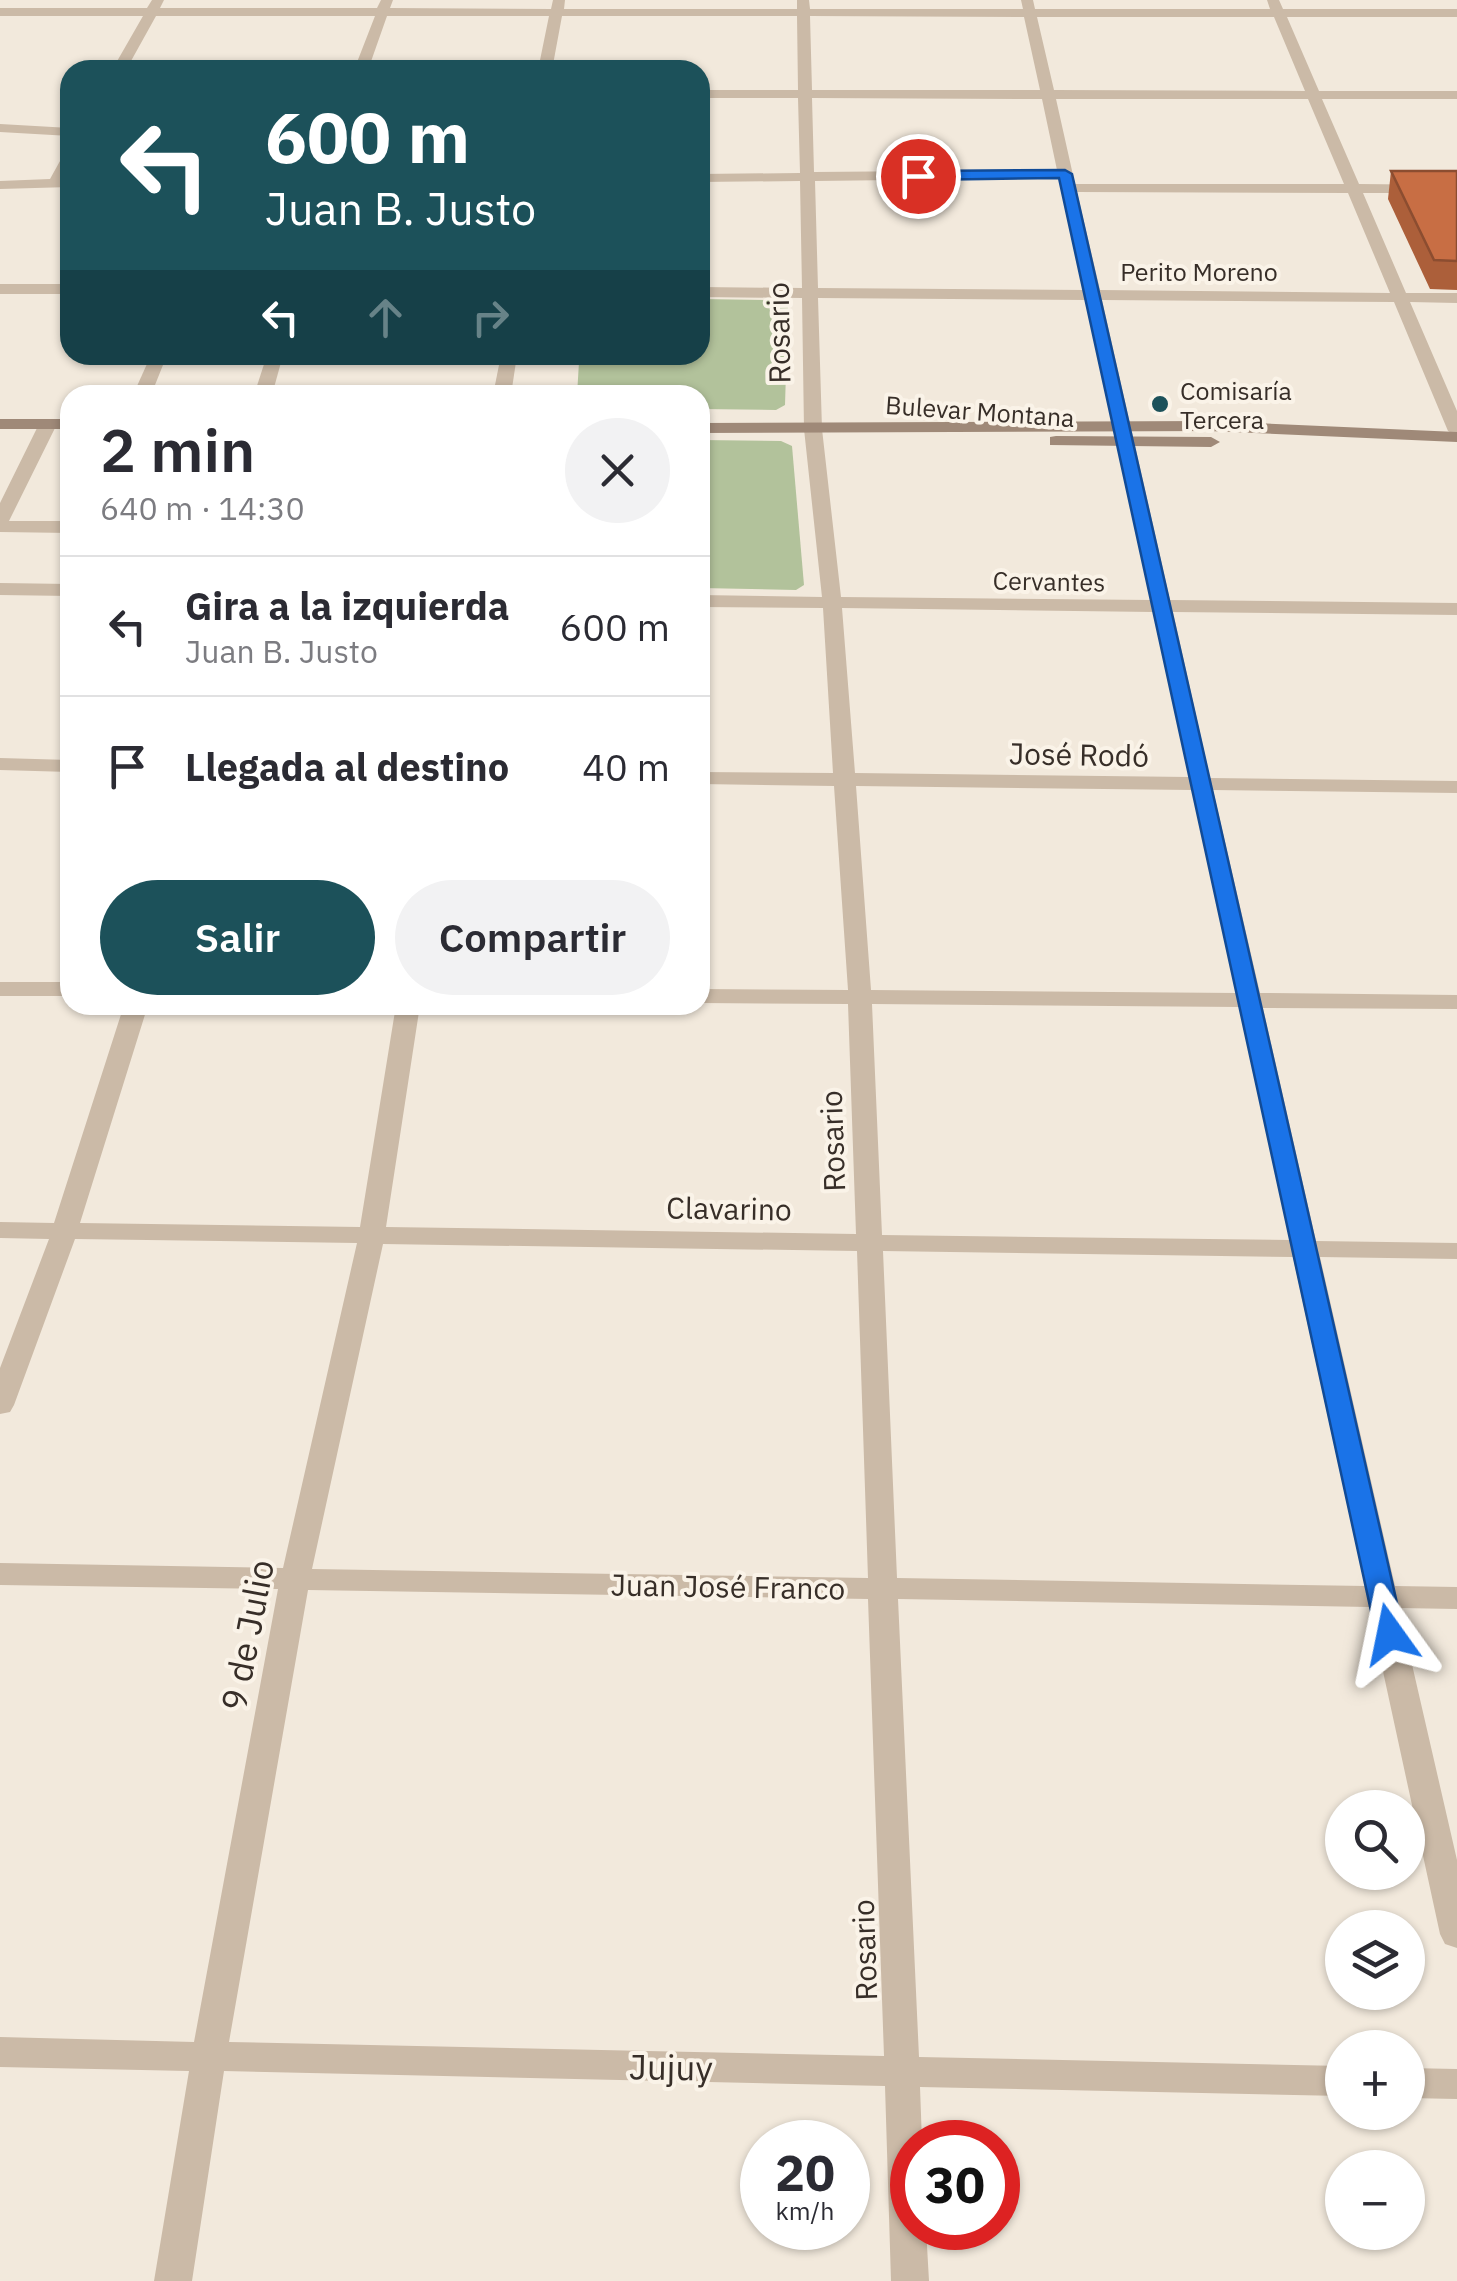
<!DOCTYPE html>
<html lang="es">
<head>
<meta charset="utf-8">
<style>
	body { margin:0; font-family:"IBM Plex Sans",sans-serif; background:#f2f2f3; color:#2b2b33; height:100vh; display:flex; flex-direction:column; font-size:38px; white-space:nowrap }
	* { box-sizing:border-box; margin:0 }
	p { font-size:32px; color:#7c7c81 }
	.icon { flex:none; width:55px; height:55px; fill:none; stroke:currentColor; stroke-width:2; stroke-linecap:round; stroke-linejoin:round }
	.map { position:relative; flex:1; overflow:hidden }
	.side { position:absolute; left:60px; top:385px; width:650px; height:630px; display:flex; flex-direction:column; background:#fff; border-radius:30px; box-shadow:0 2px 8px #0004 }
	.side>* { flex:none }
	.guide { position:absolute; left:60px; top:60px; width:650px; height:305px; border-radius:30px; box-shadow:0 2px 8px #0004; background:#1c515a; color:#fff; overflow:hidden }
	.fabs { position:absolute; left:1325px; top:1790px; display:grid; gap:20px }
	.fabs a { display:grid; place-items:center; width:100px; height:100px; border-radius:50%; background:#fff; box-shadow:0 2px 8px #0004; font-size:50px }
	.speed { position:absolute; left:740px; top:2120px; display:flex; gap:20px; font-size:50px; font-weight:700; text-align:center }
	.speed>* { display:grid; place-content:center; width:130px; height:130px; border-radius:50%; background:#fff; box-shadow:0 2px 8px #0004; line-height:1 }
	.speed small { font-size:25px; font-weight:400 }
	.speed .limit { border:15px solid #d22; background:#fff; color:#111 }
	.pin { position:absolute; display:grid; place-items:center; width:85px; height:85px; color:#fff; margin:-42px; border:5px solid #fff; border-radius:50%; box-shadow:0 2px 10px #0007 }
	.me { position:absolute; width:110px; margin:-55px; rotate:348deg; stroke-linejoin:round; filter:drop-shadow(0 0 8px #0008) }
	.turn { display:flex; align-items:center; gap:35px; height:210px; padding:0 40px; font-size:45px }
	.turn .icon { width:130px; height:130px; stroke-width:2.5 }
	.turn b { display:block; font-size:70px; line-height:85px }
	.lanes { display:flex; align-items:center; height:95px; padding:0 40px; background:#0003; justify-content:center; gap:50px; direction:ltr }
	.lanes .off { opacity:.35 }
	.round { display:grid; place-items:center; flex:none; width:105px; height:105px; border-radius:52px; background:#f2f2f3 }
	.headline { display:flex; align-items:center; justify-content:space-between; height:170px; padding:0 40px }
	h1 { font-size:60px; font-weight:600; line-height:75px }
	.action { display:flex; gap:20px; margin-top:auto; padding:20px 40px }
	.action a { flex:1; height:115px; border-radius:60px; background:#1c515a; color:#fff; font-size:40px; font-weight:600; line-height:115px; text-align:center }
	.action a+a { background:#f2f2f3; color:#2b2b33 }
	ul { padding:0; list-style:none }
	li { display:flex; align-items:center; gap:30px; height:140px; padding:0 40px; border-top:2px solid #e1e1e2 }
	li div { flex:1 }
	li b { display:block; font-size:38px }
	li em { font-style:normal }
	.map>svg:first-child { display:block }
</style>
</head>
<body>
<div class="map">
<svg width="1457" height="2281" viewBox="0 0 1457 2281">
	<rect width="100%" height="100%" fill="#f2e9dc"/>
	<!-- green -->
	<g fill="#b2c29b">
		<polygon points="700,299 769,300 788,306 785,405 776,410 700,409 700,395 577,395 579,362 534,360 535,355 700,355"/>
		<polygon points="700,440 781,441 792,446 804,585 796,590 700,588"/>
	</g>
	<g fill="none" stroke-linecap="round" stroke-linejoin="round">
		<!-- minor -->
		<g fill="#cbbaa7" fill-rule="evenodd">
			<path d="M152,0H164L160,8H377L381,0H393L390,8L551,9L553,0H565L564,9H797V0H809L810,9H1023L1021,0H1033L1035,9H1270L1267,0H1279L1283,9H1457V17H1287L1319,91H1457V99H1322L1359,184L1457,185V193H1363L1406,293H1457V303L1410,302L1457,411V436L1448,431L1394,302L1102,300L1170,600L1457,603V615L1173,612L1210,778L1457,781V793L1213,790L1260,993L1457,995V1009L1263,1008L1316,1241L1457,1243V1259L1320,1257L1395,1586L1457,1587V1609L1399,1608L1457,1860V1948L1445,1944L1440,1934L1369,1607L898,1599L919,2057L1342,2066V2096L920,2087L922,2142H912V2228H926L929,2281H891L885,2086L224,2071L192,2281H154L189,2071L0,2067V2037L194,2042L278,1589L0,1585V1563L283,1568L357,1243L75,1239L14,1405L10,1412L0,1414V1368L49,1239L0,1238V1222L54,1223L124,1005H148L80,1223L360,1227L396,1005H420L386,1227L856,1234L848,1004L700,1003V989L848,990L834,786L700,784V772L833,773L823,608L700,607V595L822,597L804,429L802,298L700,297V287L802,288L800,181L700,182V174L800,173L798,98H700V90H798L797,16H562L552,70H538L549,16H387L368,70H354L375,16H156L126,70H112L143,16H0V8H147ZM810,16L1024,17L1040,90H812ZM1037,17H1274L1305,91L1054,90ZM812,98L1042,99L1057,170L814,172ZM1056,99H1308L1344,184H1075ZM1059,178L1084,290L818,288L815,181ZM1077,192L1348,193L1390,293L1100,290ZM818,298L1086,300L1151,600L841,597L822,429ZM842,608L1153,612L1189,777L855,773ZM856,786L1192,790L1236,993L871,990ZM872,1004L1239,1007L1290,1240L882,1235ZM383,1244L857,1251L868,1578L312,1569ZM883,1251L1293,1257L1365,1586L897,1578ZM308,1590L868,1599L884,2056L229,2042Z"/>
			<polygon points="0,124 70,128 70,136 0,132"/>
			<polygon points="70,151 70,169 65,179 70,179 70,187 0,189 0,181 50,179 65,152"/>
			<rect x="0" y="284" width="70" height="10"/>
			<polygon points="151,355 167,355 151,395 133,395"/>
			<polygon points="267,355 283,355 272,395 254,395"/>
			<polygon points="501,355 517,355 511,395 493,395"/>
			<polygon points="48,419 57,424 9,521 70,521 70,533 0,532 0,503 39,424"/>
			<polygon points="0,583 70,584 70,596 0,595"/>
			<polygon points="0,758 70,760 70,772 0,770"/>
			<rect x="0" y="982" width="70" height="14"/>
			<polygon points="1408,2068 1457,2069 1457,2099 1408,2098"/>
		</g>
		<!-- secondary -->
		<g fill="#9f8978" fill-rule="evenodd">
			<rect x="0" y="419" width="70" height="10"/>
			<polygon points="1209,421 1457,432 1457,442 1209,431 700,433 700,423"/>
			<polygon points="1056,436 1211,437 1220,442 1211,447 1050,445 1050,437"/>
		</g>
	</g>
	<!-- wall -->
	<polygon fill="#ac5f3a" points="1391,171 1457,171 1457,290 1430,289 1388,199"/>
	<!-- building -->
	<polygon fill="#c86e44" stroke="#8c4d30" stroke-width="2.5" points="1391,171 1457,171 1457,261 1434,260"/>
	<!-- route -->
	<polygon fill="#1a73e8" stroke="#114b97" stroke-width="2.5" points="1065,170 1072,174 1404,1634 1399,1641 1380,1641 1376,1634 1059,178 918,180 911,176 918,171"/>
	<!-- markers -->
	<circle fill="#1c515a" stroke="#faf3e8" stroke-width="4" cx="1160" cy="404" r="10"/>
	<g text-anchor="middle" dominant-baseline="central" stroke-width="8" stroke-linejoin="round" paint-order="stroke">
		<!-- far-street labels -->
		<g font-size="25" fill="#372e28" stroke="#faf3e8">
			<text x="1199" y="271">Perito Moreno</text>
			<text transform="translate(980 411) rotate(4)">Bulevar Montana</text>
			<text transform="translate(1049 581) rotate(1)">Cervantes</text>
		</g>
		<!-- far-poi labels -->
		<g font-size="25" fill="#372e28" stroke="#faf3e8" text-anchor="start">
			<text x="1180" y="390">Comisaría<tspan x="1180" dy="29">Tercera</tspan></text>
		</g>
		<!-- street labels -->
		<g font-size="30" fill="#372e28" stroke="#faf3e8">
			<text transform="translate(778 333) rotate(-91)">Rosario</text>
			<text transform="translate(1079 754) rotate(1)">José Rodó</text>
			<text transform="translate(832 1141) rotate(-92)">Rosario</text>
			<text transform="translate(729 1208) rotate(1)">Clavarino</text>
			<text transform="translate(728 1586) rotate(1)">Juan José Franco</text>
			<text transform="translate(864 1950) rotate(-92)">Rosario</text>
		</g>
		<!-- near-street labels -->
		<g font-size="35" fill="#372e28" stroke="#faf3e8">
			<text transform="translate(247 1635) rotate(-79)">9 de Julio</text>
			<text transform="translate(671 2067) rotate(1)">Jujuy</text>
		</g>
	</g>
</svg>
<div class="fabs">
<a><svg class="icon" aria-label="search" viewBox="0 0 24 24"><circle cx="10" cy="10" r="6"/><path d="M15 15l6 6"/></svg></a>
<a><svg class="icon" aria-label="layers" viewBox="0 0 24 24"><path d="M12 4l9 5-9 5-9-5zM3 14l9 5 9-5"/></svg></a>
<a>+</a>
<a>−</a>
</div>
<div class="speed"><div>20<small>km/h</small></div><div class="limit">30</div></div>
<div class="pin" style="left:918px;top:176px;background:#d93025"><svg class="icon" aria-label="arrive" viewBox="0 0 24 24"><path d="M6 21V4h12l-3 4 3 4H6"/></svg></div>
<svg class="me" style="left:1390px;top:1634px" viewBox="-20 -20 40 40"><path d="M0-17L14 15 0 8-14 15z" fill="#1a73e8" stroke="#fff" stroke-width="4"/></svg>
<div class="guide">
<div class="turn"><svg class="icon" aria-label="left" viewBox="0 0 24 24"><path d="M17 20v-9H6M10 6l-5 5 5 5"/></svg><div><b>600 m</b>Juan B. Justo</div></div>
<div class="lanes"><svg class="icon" aria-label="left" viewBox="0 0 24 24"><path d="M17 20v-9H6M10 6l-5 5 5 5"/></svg><svg class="icon off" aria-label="ahead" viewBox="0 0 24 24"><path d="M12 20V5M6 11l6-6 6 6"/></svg><svg class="icon off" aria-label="right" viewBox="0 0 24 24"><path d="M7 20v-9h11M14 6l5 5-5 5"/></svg></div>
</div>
<section class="side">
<div class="headline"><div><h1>2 min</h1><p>640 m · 14:30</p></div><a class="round"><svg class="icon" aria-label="close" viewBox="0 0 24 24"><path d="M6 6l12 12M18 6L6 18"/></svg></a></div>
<ul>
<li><svg class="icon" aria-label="left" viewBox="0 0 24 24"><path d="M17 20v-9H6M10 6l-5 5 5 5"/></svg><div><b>Gira a la izquierda</b><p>Juan B. Justo</p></div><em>600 m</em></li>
<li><svg class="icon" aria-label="arrive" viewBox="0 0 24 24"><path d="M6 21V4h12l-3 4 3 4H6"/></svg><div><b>Llegada al destino</b></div><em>40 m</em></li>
</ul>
<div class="action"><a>Salir</a><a>Compartir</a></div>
</section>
</div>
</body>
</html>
